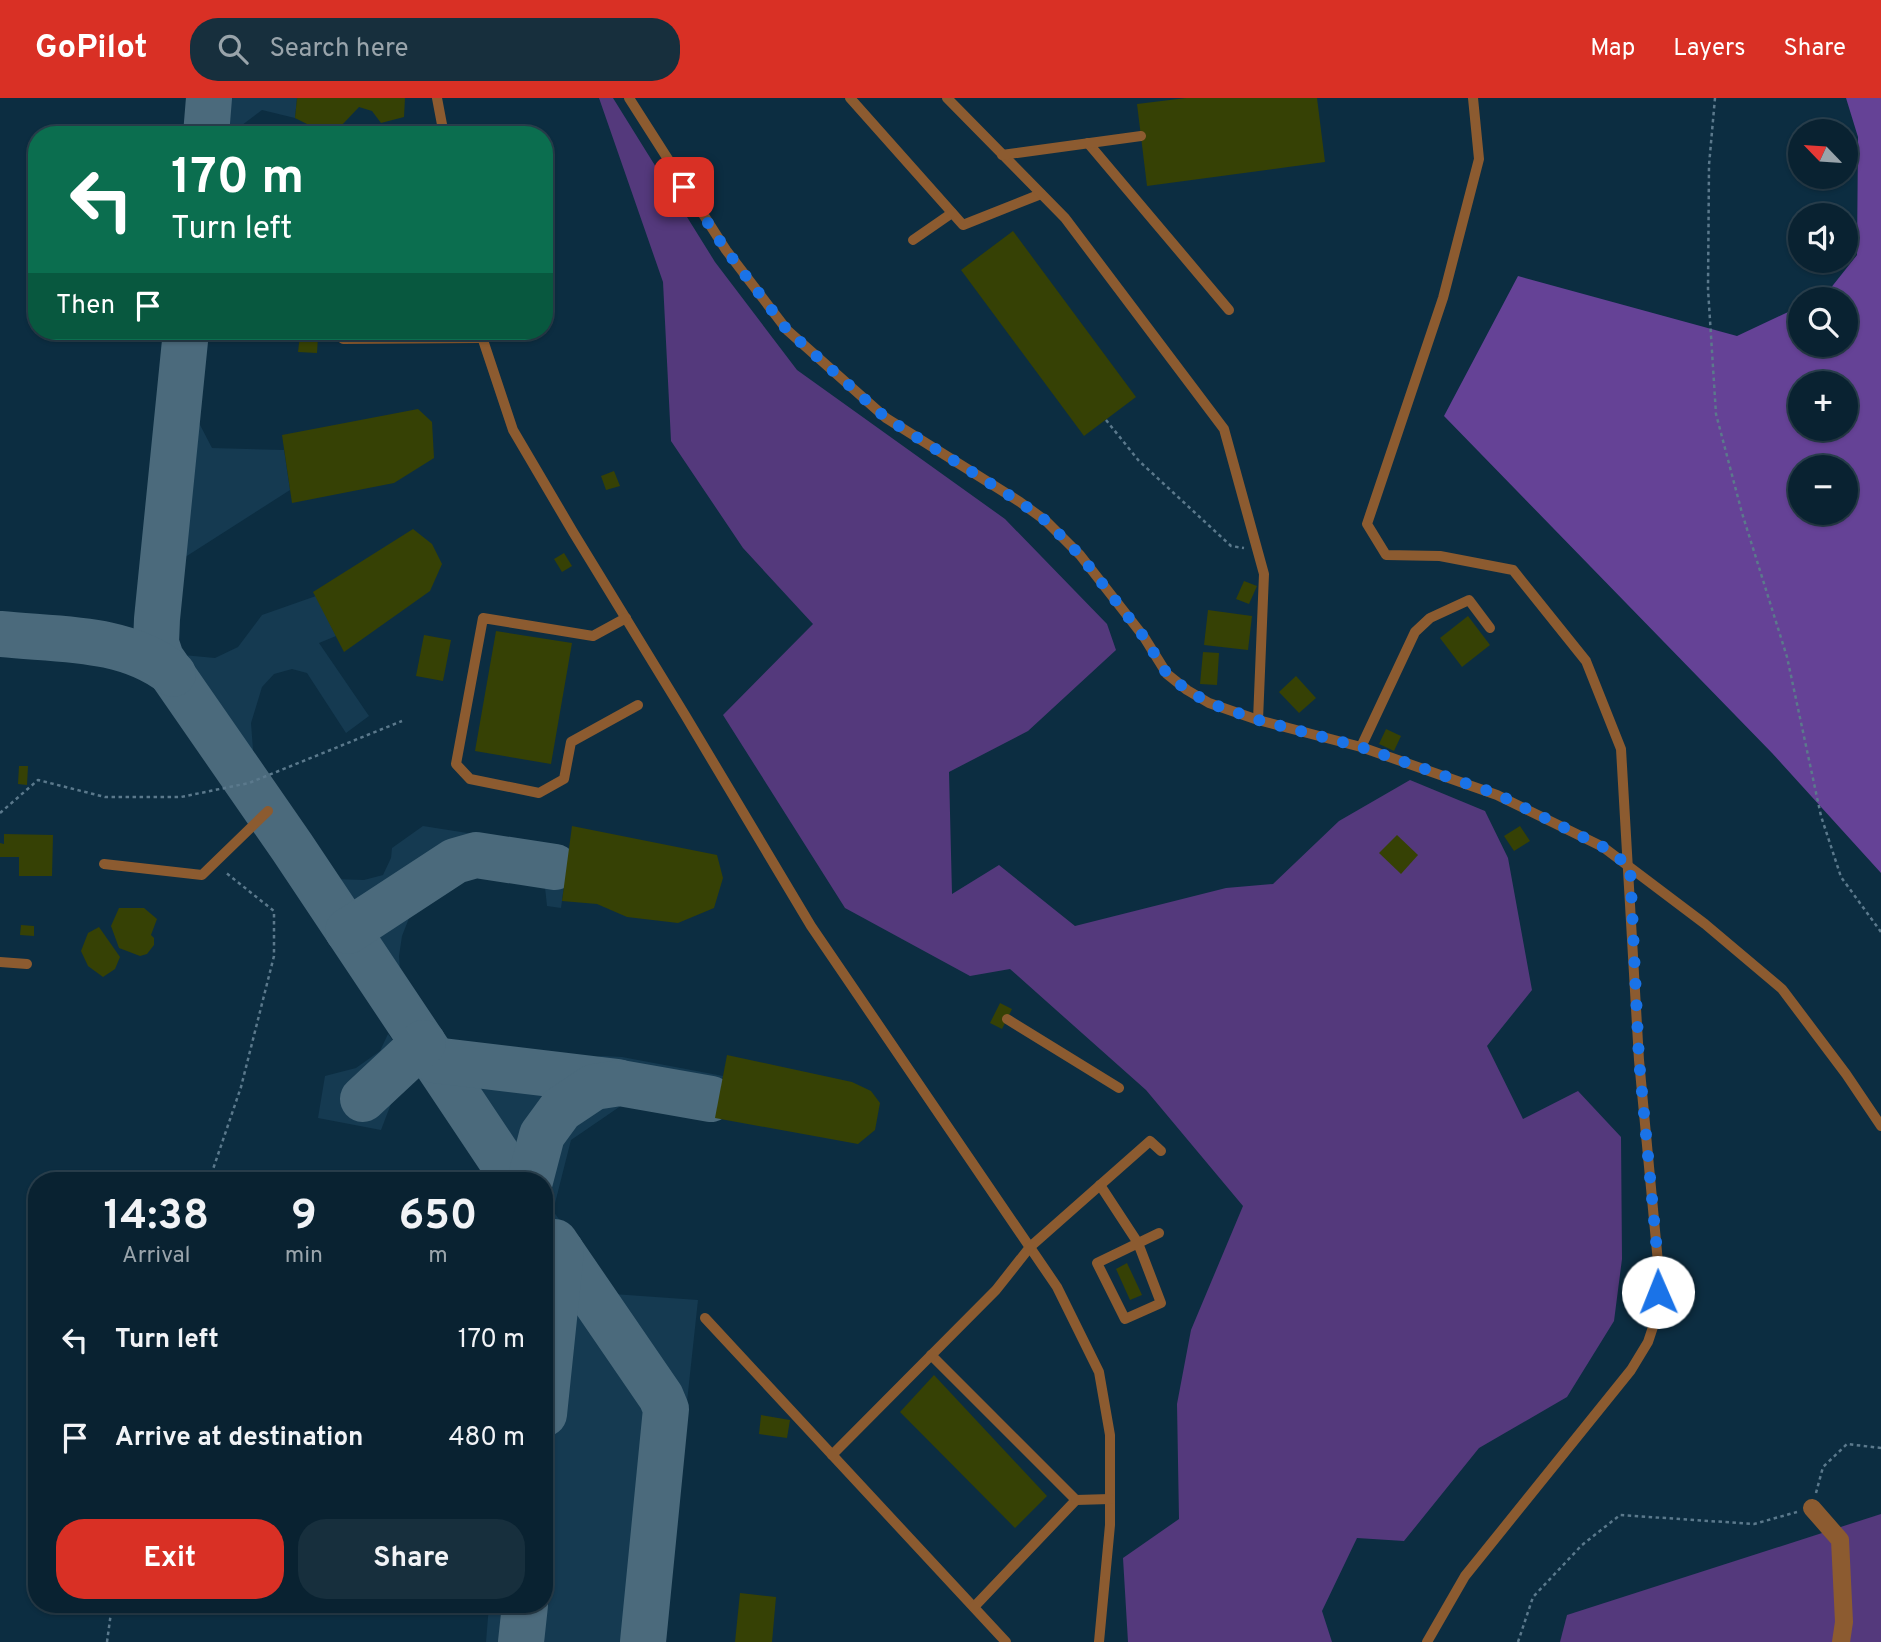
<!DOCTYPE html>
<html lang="en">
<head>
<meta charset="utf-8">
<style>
	body { margin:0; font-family:Overpass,sans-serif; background:#172f3d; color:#f1f3f6; height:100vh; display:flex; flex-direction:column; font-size:26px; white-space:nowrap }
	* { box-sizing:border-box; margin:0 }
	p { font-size:23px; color:#99a4ab }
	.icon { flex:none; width:38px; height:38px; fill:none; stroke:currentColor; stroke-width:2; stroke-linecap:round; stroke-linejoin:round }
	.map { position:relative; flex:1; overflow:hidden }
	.side { position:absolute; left:28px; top:1074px; width:525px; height:441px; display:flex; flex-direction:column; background:#092231; border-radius:28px; box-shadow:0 2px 5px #0004,0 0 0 2px #293f4d }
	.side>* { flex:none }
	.banner { position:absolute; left:28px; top:28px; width:525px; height:214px; border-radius:28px; box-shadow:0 2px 5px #0004,0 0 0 2px #293f4d; background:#0b6e4f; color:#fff; overflow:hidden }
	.needle { width:46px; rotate:295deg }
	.fabs { position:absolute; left:1788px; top:21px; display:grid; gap:14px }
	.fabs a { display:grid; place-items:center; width:70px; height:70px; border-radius:50%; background:#092231; box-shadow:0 2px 5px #0004,0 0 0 2px #293f4d; font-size:35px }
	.pin { position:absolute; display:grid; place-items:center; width:60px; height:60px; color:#fff; margin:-30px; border-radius:14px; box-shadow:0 4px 10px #0006 }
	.me { position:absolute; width:77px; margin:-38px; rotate:359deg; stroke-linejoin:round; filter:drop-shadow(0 0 5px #0008) }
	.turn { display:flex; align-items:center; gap:24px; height:147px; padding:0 28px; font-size:32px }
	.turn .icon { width:91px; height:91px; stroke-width:2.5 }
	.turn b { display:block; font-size:49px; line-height:60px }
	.then { display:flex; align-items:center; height:66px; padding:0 28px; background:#0003; gap:14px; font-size:26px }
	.eta { display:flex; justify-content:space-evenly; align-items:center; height:119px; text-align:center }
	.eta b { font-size:42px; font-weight:700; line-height:49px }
	.button { display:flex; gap:14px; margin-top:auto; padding:14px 28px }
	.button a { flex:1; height:80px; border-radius:28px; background:#d93025; color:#fff; font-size:28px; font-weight:700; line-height:80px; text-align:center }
	.button a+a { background:#172f3d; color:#f1f3f6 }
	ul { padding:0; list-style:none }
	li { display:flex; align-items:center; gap:21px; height:98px; padding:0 28px }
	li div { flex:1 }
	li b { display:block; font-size:26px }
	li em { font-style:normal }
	header { display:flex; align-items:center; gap:42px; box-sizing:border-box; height:98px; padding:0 35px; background:#d93025; color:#fff }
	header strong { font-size:33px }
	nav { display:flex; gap:38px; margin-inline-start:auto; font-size:24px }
	.search { width:490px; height:63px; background:#172f3d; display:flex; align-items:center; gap:18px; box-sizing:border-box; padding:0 24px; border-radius:28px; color:#99a4ab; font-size:26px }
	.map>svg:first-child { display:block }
</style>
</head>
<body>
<header>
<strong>GoPilot</strong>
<div class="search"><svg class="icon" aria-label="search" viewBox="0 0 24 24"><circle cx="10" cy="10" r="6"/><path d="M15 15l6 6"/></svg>Search here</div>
<nav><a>Map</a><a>Layers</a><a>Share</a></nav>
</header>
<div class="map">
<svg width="1881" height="1544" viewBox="0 0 1881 1544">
	<rect width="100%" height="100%" fill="#0c2d41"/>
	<!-- built -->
	<g fill="#153a51">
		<polygon points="223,0 297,0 295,20 262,12 229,37 220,37"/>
		<polygon points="201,233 207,233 199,325 212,350 284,352 290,392 179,463"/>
		<polygon points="316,498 336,538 319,545 369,618 346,635 307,575 292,571 274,576 262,589 251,625 254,665 183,557 215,560 238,549 262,517"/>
		<polygon points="423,728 569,751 561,810 547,808 544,780 468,770 411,815 402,838 399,858 401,883 333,781 364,782 383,777 391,760 392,750"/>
		<polygon points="388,936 420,978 402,977 381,1032 318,1020 325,978 356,970 380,953"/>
		<polygon points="451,955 574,972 587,961 602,958 622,959 723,978 716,1012 628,1003 571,1042 553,1113 613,1196 698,1202 661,1544 486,1544 489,1507 544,1507 544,1121 553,1113 544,1100 544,1083 533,1083"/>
	</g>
	<!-- green -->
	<g fill="#54397c">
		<polygon points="599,0 613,0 715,164 797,272 1005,421 1107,526 1116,552 1028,633 949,674 952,796 999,767 1075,828 1226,790 1273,786 1339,723 1410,682 1485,713 1508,760 1532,892 1487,948 1523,1021 1578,993 1621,1039 1622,1161 1614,1223 1567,1299 1479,1350 1404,1443 1357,1440 1322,1513 1332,1544 1128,1544 1123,1460 1179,1421 1177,1306 1191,1232 1243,1108 1146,992 1010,871 970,878 845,810 723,617 813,526 743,450 671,343 663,184"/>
		<polygon points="1881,1416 1881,1544 1560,1544 1567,1517"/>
	</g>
	<!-- forest -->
	<path fill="#654296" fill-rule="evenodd" d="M1846,0H1881V775L1772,655L1444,318L1518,178L1737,238L1801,208V247H1846V201H1814L1826,196L1857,157L1858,39ZM1801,285H1846V331H1801ZM1801,369H1846V415H1801Z"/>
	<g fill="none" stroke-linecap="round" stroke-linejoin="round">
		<!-- taxiway -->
		<g stroke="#4b6a7c" stroke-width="46">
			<polyline points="206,37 209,0"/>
			<polyline points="186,233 157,521 156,545 161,560 292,749 515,1083"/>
			<path d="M0,536C59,542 125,538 173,576"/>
			<polyline points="348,833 455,763 476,757 555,769"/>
			<polyline points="434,962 618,984"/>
			<polyline points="363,1001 423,945"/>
			<polyline points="530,1083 542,1037 561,1011 594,989 620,985 711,1001"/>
			<polyline points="561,1153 661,1299 666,1311 643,1544"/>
			<polyline points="544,1316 561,1153 555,1144"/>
			<polyline points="521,1544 525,1507"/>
		</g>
	</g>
	<!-- building -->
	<g fill="#364105">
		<polygon points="297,0 405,0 404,19 381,25 372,13 359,9 341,28 315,30 295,20"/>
		<polygon points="1186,0 1317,0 1325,64 1147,88 1137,6"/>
		<polygon points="1013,133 1136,299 1084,338 961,172"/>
		<polygon points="300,237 318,239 317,255 298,254"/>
		<polygon points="418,311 432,324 434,360 394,385 292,405 282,337"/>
		<polygon points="614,373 620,388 606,392 601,378"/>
		<polygon points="413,431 432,446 442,466 430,493 344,554 313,494"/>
		<polygon points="564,455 572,468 562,474 554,461"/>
		<polygon points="1244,483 1257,488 1249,506 1236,501"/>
		<polygon points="1208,512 1252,518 1248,552 1204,547"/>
		<polygon points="1468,518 1490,547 1462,569 1440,540"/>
		<polygon points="496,533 572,545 551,666 475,653"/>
		<polygon points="424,537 451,542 443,583 416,578"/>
		<polygon points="1203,554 1219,555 1217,587 1200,586"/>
		<polygon points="1296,578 1316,600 1299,615 1279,594"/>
		<polygon points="1386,631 1401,638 1394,653 1379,646"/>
		<polygon points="19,668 28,668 27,687 18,686"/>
		<polygon points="572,728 717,757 723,780 714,810 678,825 627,819 597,806 562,803"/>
		<polygon points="1520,728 1530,743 1514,753 1504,738"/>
		<polygon points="4,736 53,737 52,778 19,778 19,759 0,759 0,745 4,746"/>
		<polygon points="1397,737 1418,757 1401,776 1379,755"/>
		<polygon points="119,810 144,810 157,821 151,837 154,840 154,847 147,856 140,858 119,850 111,828"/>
		<polygon points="21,827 34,828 34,838 20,837"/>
		<polygon points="99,829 120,859 115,871 103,879 88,868 81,853 88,835"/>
		<polygon points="1000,905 1012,911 1002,931 990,925"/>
		<polygon points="727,957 852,984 871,993 880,1005 875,1032 858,1046 715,1020"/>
		<polygon points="1127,1165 1142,1197 1130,1202 1116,1171"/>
		<polygon points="934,1277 1047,1398 1015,1430 900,1314"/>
		<polygon points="761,1317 790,1322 787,1340 759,1336"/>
		<polygon points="740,1495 776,1499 772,1544 735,1544"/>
	</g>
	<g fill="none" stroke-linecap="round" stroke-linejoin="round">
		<!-- path -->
		<g stroke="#5b798c" stroke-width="2.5" stroke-dasharray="3.5 3.5" stroke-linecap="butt">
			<polyline points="1715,0 1709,67 1708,191 1716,316 1742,415 1787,559 1821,718 1841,779 1881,834"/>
			<polyline points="1106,322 1139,363 1231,448 1244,450"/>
			<polyline points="0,715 38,682 105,699 181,699 249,685 402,623"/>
			<polyline points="209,1083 241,989 274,858 274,813 225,774"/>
			<polyline points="1816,1395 1823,1369 1847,1346 1881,1350"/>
			<polyline points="107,1544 112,1507"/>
			<polyline points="1518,1544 1533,1499 1582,1447 1620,1417 1754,1426 1797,1414"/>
		</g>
		<!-- lane -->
		<g stroke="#8c5b30" stroke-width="10">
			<polyline points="437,0 444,37"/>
			<polyline points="629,0 726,152 787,232 886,320 1020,404 1046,423 1080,457 1144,539 1167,576 1187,592 1209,605 1258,622 1361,649 1497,697 1603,749 1705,826 1782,891 1846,976 1881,1028"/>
			<polyline points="850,0 963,127 1041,96"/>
			<polyline points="947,0 1065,120 1224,331 1264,476 1258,622"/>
			<polyline points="1088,45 1229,212"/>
			<polyline points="1002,57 1141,38"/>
			<polyline points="913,142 952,115"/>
			<polyline points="480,233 513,332 573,434 685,617 811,828 1057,1189 1099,1274 1110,1337 1110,1427 1099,1544"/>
			<polyline points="343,241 481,240"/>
			<polyline points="626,520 593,538 483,520 456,666 470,681 539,695 564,681 571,644 638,607"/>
			<polyline points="1361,649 1415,534 1430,520 1469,502 1490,530"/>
			<polyline points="104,766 202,777 268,713"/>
			<polyline points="0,864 27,866"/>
			<polyline points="1007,921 1119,990"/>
			<polyline points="1100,1087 1138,1145 1161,1205 1125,1221 1097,1165 1159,1135"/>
			<polyline points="705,1220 1006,1544"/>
			<polyline points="931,1257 1076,1402 974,1509"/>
			<polyline points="832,1357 996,1192 1030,1149 1150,1043 1161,1053"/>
			<polyline points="1076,1402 1110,1401"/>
			<polyline points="1427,1544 1465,1478 1631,1272 1648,1244 1658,1214 1659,1175 1639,962 1621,651 1586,563 1513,472 1440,458 1386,457 1367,426 1443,200 1479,61 1473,0"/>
		</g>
		<!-- street -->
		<polyline stroke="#8c5b30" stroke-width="18" points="1812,1410 1840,1442 1844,1524 1841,1544"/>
	</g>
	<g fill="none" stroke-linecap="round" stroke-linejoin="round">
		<!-- route -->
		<polyline stroke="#1a73e8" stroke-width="12" stroke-dasharray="0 21.6" points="684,89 726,152 787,232 886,320 1020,404 1046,423 1080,457 1144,539 1167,576 1187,592 1209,605 1258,622 1361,649 1497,696 1603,749 1630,768 1639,962 1659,1175 1658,1194"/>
	</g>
</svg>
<div class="fabs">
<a><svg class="needle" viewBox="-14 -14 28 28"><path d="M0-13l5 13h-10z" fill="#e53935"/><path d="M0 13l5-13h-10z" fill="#99a4ab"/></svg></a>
<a><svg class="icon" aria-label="sound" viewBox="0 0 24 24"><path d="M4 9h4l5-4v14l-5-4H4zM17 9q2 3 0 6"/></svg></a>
<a><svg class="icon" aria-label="search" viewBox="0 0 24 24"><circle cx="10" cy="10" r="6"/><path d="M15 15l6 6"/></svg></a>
<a>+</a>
<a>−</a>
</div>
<div class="pin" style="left:684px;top:89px;background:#d93025"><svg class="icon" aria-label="arrive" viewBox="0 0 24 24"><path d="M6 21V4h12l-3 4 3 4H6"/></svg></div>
<svg class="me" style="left:1658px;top:1194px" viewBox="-20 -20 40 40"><circle r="19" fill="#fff"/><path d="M0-13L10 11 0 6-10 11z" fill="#1a73e8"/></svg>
<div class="banner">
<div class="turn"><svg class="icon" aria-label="left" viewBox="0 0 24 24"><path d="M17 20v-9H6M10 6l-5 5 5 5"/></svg><div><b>170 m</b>Turn left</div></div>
<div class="then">Then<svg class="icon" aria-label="arrive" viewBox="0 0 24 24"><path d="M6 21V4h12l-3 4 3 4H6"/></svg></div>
</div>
<section class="side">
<div class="eta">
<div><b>14:38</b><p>Arrival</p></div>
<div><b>9</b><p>min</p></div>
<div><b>650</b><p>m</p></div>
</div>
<ul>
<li><svg class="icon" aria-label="left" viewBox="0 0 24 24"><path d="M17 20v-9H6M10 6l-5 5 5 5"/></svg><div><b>Turn left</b></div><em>170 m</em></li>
<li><svg class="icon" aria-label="arrive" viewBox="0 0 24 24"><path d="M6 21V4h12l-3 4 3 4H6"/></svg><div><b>Arrive at destination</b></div><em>480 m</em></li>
</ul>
<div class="button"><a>Exit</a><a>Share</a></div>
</section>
</div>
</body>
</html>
